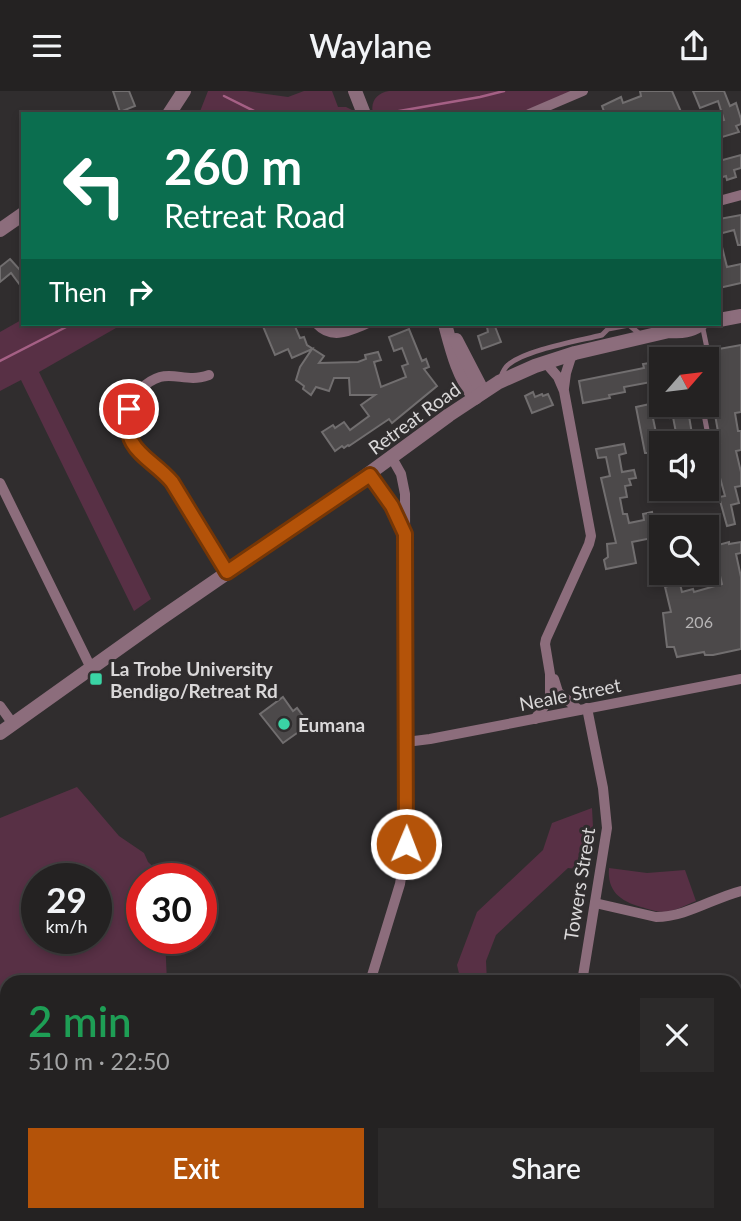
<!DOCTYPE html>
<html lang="en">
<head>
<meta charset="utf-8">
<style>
	body { margin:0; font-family:Lato,sans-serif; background:#2c2a2a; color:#f1f3f6; height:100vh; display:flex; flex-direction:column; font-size:26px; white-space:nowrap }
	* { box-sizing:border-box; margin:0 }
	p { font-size:23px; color:#a3a4a5 }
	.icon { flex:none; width:38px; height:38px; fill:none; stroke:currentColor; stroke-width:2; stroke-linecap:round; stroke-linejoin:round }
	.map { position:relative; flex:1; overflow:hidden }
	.drawer { position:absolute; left:0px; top:884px; width:742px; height:247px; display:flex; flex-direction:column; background:#242222; border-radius:21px 21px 0 0; box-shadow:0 4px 10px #0003,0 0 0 2px #413f40 }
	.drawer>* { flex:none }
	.guide { position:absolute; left:21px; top:21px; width:700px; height:214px; border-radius:0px; box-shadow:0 4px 10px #0003,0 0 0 2px #413f40; background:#0b6e4f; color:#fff; overflow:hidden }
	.needle { width:46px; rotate:62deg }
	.buttons { position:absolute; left:649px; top:256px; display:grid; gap:14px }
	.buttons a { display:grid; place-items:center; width:70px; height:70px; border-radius:0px; background:#242222; box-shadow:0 4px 10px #0003,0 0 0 2px #413f40; font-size:35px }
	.speed { position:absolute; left:21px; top:772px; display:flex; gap:14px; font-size:35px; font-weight:700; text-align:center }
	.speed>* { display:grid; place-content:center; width:91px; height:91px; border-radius:50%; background:#242222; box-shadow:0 4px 10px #0003,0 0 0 2px #413f40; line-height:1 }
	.speed small { font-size:18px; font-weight:400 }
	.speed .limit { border:10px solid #d22; background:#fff; color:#111 }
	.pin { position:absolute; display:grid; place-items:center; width:60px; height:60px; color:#fff; margin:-30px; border:4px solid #fff; border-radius:50%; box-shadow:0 2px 7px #0007 }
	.me { position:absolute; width:77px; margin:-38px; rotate:1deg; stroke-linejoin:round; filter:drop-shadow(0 0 5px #0008) }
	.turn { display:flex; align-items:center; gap:24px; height:147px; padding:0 28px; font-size:32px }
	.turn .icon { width:91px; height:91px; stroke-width:2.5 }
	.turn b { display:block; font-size:49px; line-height:60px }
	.then { display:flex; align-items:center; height:66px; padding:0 28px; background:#0003; gap:14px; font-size:26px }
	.round { display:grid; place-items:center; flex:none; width:74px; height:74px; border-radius:0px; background:#2c2a2a }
	.summary { display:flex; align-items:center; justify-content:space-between; height:119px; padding:0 28px }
	h1 { font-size:42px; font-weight:600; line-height:52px; color:#1e9e55 }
	.action { display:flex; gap:14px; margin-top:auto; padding:14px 28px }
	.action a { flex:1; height:80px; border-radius:0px; background:#b45309; color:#fff; font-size:28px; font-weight:600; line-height:80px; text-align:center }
	.action a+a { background:#2c2a2a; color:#f1f3f6 }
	header { display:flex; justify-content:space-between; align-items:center; height:91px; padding:0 28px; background:#242222; font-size:32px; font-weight:600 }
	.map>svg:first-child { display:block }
</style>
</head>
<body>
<header><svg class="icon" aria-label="menu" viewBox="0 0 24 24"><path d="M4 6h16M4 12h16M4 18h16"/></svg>Waylane<svg class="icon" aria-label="share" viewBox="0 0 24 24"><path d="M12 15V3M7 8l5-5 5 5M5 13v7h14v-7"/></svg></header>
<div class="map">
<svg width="741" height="1130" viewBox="0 0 741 1130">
	<rect width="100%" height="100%" fill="#302d2e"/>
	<!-- green -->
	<g fill="#583045" fill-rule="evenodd">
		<polygon points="208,0 246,0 288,6 304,0 332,0 338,16 346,16 354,20 355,23 199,23"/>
		<path d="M389,0H572L518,23H373C370,10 377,2 389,0Z"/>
		<polygon points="23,228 23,233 123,233 39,281 151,508 134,520 21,289 0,300 0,241"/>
		<path d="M77,696L119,745L144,762L148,771L161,783L162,787L142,788V847H165L167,891H7V967L0,970V727ZM37,788H96V847H37Z"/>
		<polygon points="592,717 593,736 586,779 568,777 496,844 486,870 487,891 461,891 457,874 477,821 543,759 552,732"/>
		<path d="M609,777L647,782L685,779L696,810C686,814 675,820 664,821C656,821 649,818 641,816C620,810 607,800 609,777Z"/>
	</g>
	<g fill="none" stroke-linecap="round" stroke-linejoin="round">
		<!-- stream -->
		<g stroke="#a56085" stroke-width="2.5">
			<polyline points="224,5 260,23"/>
			<polyline points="382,23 480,6 504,0"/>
			<polyline points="0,270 72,233"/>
		</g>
	</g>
	<!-- building -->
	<g fill="#4c494a" stroke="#716e6f" stroke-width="2">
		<polygon points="113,0 129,0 135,15 120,21"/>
		<polygon points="640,0 672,0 682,23 605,23 602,15 621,6 623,12 641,5"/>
		<polygon points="693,0 724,0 730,15 736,12 741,28 741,33 736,35 739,41 719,47 719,30 724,29 718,10 700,17"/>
		<polygon points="741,64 741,77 734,79 736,86 727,89 726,85 719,87 719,70"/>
		<polygon points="741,124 741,154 738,154 734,139 719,143 719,128"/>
		<polygon points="722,156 727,176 741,173 741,192 719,197 719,157"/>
		<polygon points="10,168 19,178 23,175 23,198 11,182 0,191 0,176"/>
		<polygon points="262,233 294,233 300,247 304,246 307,254 324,265 319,272 358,271 366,268 365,264 378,261 381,269 374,271 381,296 406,286 402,275 408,273 402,257 394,260 389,246 409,238 422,270 426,268 429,276 424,278 437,295 392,332 389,328 349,355 348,354 344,357 342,355 335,360 322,341 333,334 335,337 344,331 350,339 369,325 361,314 375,304 350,304 349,287 334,287 329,300 316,296 311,304 303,298 304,295 296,289 300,276 312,258 292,267 288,258 275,264"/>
		<polygon points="494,233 501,251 482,258 478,245 488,241 487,236"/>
		<polygon points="741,254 741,321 735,322 738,340 741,340 741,359 736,360 741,381 741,395 735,396 739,412 731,414 735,433 727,435 719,406 725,405 719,383 707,386 707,354 720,352 714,318 717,317 715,310 719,310 717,299 719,291 713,259"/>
		<polygon points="662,270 662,289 624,296 625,301 609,304 610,307 583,312 579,290 644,277 643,273"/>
		<polygon points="533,301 535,306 542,303 543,305 548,303 553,314 532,322 525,305"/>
		<polygon points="650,313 659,356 662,356 662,381 652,383 648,362 645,362 636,316"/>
		<polygon points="668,313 692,313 694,324 689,325 693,349 689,350 690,352 678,352 673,326 670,327"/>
		<polygon points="624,353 626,362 619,364 622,381 634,379 636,387 629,388 631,394 625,395 627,406 620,407 623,423 627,423 629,432 644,429 643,423 652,421 657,446 632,451 636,472 606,478 604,469 608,466 607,453 616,452 601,387 610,385 606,366 598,367 596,358"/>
		<polygon points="729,451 729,453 741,451 741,462 736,463 741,486 741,558 713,564 705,564 704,561 677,566 674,556 667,556 663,522 671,521 665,496 668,495 665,481 677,481 682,501 693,498 694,501 722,493 715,464 707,466 707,457"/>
		<polygon points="283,606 293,620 297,617 303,625 298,629 304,637 283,652 260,623"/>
	</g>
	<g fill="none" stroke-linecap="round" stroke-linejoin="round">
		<!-- service -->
		<g stroke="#8c6d7c" stroke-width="5">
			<polyline points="702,233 714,291 712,297 707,300"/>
			<path d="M500,288C502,283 504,277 508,274C525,259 578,250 602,244L608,238L629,234L641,244"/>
			<polyline points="702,313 707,339"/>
			<polyline points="735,964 741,976"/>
		</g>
		<!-- minor -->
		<g stroke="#8c6d7c" stroke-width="10">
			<polyline points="529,23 583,0"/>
			<polyline points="719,110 741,104"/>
			<path d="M317,233C332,249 349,240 366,233"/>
			<path d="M209,284C203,286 198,287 193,287C181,287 171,283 160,286C131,295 117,334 135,358C145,372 162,378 172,391L227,481"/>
			<polyline points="564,297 566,282 572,263"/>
			<polyline points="370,384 392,415 403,437"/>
			<polyline points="0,392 91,577"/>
			<polyline points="554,588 558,601 579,619"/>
			<polyline points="0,615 13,633"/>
			<polyline points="535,628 548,610 550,603 550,583 545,553 546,548 589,453 591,445 564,300 558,286 545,271"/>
			<polyline points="406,651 430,648 741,588"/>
			<path d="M595,812L656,826C686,826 713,807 741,800"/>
			<polyline points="370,891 400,793 406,753 405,403 401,383 392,367"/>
			<polyline points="582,891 607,737 603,697 587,617"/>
			<polyline points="735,1094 741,1090"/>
			<polyline points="735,1109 741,1101"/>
			<polyline points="192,1124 195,1130"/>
			<polyline points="396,1124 403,1130"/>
			<polyline points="163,1130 178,1124"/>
			<polyline points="376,1130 385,1124"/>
			<polyline points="711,1130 717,1124"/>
		</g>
		<!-- tertiary -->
		<g stroke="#8c6d7c" stroke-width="14">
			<polyline points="355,0 364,23"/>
			<polyline points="169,23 184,0"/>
			<polyline points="0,139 23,123"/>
			<polyline points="719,229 741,225"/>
			<path d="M445,233C452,259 458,285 475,307"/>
			<polyline points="456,249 483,301"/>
			<path d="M0,642L160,528L326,414L449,324L499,291L535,275L575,262L669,240C683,241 690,240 701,233"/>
		</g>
	</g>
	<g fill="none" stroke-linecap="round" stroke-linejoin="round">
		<!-- route casing -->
		<g stroke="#753606" stroke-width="18">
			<path id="route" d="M129,318C121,361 150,365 172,391L227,481L370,384L392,415L405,443L406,753"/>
		</g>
		<!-- route -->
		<use href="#route" stroke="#b45309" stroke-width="12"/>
	</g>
	<!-- markers -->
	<g fill="#3ad4a5" stroke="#302d2e" stroke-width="2.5">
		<rect x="89" y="581" width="14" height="14" rx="3.5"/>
		<circle cx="284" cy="633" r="7"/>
	</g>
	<g text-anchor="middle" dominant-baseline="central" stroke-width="6" stroke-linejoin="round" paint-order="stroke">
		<!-- number labels -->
		<g font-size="16" fill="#b6b4b5">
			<text x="699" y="530">206</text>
		</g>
		<!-- street labels -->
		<g font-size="19" fill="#dad8d9" stroke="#302d2e">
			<text transform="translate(414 327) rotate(-36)">Retreat Road</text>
			<text transform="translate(570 603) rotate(-11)">Neale Street</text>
			<text transform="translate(579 793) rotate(-81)">Towers Street</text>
		</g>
		<!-- poi labels -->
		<g font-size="19" font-weight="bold" fill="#dad8d9" stroke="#302d2e" text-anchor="start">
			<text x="110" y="577">La Trobe University<tspan x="110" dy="22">Bendigo/Retreat Rd</tspan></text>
			<text x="298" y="633">Eumana</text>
		</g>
	</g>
</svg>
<div class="buttons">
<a><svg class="needle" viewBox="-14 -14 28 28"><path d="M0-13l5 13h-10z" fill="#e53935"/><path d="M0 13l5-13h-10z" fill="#a3a4a5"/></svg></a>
<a><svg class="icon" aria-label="sound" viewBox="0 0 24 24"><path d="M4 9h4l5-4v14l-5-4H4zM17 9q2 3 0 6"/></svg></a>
<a><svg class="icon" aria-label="search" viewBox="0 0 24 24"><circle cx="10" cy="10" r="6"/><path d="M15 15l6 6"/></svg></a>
</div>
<div class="speed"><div>29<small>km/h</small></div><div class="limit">30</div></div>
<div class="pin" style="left:129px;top:318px;background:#d93025"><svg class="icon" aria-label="arrive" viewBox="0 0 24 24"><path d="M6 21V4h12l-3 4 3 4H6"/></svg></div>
<svg class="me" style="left:406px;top:753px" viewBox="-20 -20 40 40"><circle r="17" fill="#b45309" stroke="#fff" stroke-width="3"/><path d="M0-11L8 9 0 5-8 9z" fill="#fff"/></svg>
<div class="guide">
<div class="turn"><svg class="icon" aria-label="left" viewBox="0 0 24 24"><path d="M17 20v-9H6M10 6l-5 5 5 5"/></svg><div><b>260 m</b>Retreat Road</div></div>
<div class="then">Then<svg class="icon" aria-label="right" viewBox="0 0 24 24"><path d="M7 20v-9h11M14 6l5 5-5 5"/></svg></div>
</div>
<section class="drawer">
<div class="summary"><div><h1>2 min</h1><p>510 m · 22:50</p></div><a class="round"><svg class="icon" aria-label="close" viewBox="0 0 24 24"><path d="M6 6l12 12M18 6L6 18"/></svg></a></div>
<div class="action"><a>Exit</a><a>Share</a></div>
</section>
</div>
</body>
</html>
